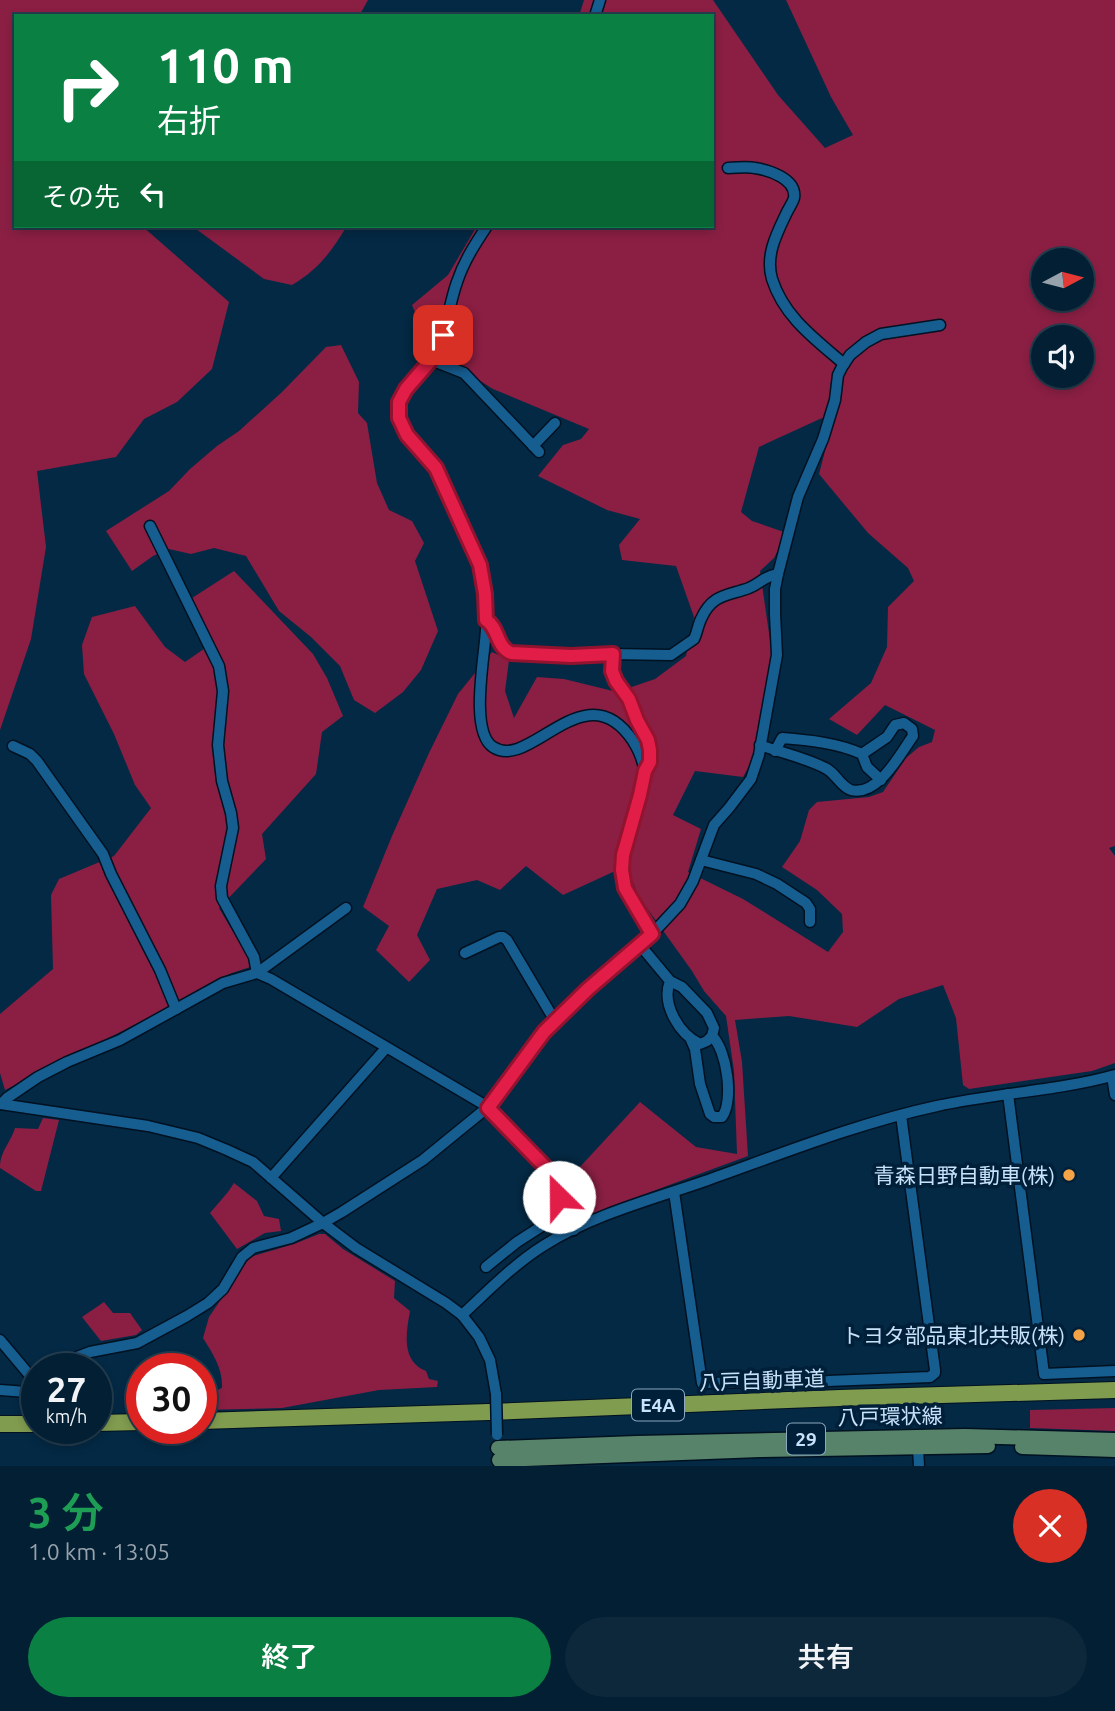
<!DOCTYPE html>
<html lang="ja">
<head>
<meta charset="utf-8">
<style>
	body { margin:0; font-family:Ubuntu,"Noto Sans JP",sans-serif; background:#0d273b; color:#f1f3f6; height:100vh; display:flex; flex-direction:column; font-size:26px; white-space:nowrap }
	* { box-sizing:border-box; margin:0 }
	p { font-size:23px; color:#97a2ac }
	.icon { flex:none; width:38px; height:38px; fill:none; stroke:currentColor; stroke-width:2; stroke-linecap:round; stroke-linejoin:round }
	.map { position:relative; height:1466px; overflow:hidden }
	.drawer { display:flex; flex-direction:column; background:#031f33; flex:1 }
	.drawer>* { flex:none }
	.hud { position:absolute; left:14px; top:14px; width:700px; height:214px; border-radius:0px; box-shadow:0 4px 10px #0003,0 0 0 2px #243d4e; background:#0b8043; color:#fff; overflow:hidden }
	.needle { width:46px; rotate:83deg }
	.fabs { position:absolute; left:1031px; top:248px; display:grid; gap:14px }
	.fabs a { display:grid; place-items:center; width:63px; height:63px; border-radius:50%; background:#031f33; box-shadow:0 4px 10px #0003,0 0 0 2px #243d4e; font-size:35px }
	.speed { position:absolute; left:21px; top:1353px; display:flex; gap:14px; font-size:35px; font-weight:700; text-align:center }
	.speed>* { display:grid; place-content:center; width:91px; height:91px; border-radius:50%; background:#031f33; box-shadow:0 4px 10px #0003,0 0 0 2px #243d4e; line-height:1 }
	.speed small { font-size:18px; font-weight:400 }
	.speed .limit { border:10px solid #d22; background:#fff; color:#111 }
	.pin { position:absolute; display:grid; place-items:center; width:60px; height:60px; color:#fff; margin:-30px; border-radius:14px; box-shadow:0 4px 10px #0006 }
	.me { position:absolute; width:77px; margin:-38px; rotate:337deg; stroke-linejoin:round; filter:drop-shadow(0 0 5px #0008) }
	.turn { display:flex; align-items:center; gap:24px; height:147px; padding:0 28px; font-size:32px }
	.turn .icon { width:91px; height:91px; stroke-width:2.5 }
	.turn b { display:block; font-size:49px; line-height:60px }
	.then { display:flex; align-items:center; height:66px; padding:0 28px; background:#0003; gap:14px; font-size:26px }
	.round { display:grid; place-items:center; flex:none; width:74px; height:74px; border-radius:37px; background:#0d273b }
	.summary { display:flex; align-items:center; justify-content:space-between; height:119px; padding:0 28px }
	h1 { font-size:42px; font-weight:600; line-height:52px; color:#1e9e55 }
	.primary-button { display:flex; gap:14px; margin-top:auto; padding:14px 28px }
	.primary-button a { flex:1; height:80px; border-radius:42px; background:#0b8043; color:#fff; font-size:28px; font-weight:600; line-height:80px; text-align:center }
	.primary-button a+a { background:#0d273b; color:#f1f3f6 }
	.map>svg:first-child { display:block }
</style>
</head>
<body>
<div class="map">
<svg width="1115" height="1466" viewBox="0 0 1115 1466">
	<rect width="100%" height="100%" fill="#042944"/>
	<!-- green -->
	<g fill="#8a1f43" fill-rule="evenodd">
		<polygon points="0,0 368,0 359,16 16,16 16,226 142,226 229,302 212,369 177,402 144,419 116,457 37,471 46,547 31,639 0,730"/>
		<path d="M584,0H713L778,95L825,148L853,135L831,97L786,0H1115V846L1109,848L1115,856V1063L1092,1071L969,1089L963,1085L956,1018L943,985L899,999L857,1027L789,1016L735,1020L742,1062L748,1156L588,1215L566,1182L640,1102L696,1147L737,1154L734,1071L726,1016L704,991L692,971L639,897L626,866L563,895L526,866L500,890L477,880L437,889L417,935L430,960L409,982L376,950L389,926L363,907L392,836L429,753L458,694L492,652L509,660L505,691L514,718L537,677L564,679L617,692L655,679L686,656L694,617L676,566L622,560L619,545L640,519L607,510L538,476L563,445L581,439L589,429L493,389L430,349L412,305L448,275L477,226H712V16H579ZM1043,261H1082V299H1043ZM1043,338H1082V376H1043ZM822,418L831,428L819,474L868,533L908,568L914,581L888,607L887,647L871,683L829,719L857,735L885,705L935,730L932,742L919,747L906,758L883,792L869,797L817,802L809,810L800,841L782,867L817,890L842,914L843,932L828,952L743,899L688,872L701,829L673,815L695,771L743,777L752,761L764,724L772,654L760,571L774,558L787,533L752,521L741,512L759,447Z"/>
		<path d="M192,226H347C331,252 319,269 292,285L264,279Z"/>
		<polygon points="341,345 359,382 358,413 367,423 377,483 389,510 412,521 424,543 415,561 438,631 421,670 403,692 375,713 354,700 340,666 311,637 279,611 246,556 214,548 191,554 169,549 153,556 132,571 106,531 169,491 190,469 217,446 239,431 282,392 326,347"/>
		<polygon points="234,571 313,654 327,678 343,716 322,732 316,774 262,834 266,859 219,908 253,966 229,974 162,1011 5,1090 0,1073 0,1014 53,969 51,895 59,879 114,856 151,808 135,785 114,734 84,674 82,645 92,617 135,606 165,647 185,662 214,642 192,598"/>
		<path d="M43,1118L59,1120L41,1191H36L0,1168C0,1151 10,1144 15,1128L38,1129Z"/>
		<polygon points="234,1183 257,1201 264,1216 279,1219 281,1231 265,1233 237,1249 210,1213 228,1192"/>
		<path d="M319,1234H325L343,1249L395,1281L394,1298L410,1311C406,1333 401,1361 426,1371L429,1379L438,1381L437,1387L379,1390L282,1408L201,1410V1393L213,1392L222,1388C223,1369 213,1354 203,1338L209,1317L250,1257L294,1244Z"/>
		<polygon points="104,1302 113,1313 130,1313 142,1330 136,1335 101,1341 82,1317"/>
		<polygon points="1115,1408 1115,1431 1030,1428 1030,1410"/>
	</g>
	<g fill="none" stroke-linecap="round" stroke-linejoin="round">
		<!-- minor casing -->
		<g stroke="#001121" stroke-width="13">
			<g id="minor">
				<polyline points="595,16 600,0"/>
				<path d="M728,168C737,168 746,166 755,168C769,170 797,179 794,198C793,202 789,208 787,212C777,233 765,255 772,279C784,317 815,339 844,364"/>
				<path d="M487,226C475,244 464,261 457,282C448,307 447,334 433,357C424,371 402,387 399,403C393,431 425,449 436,470C447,488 454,509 462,528C468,540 476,553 480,566C485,586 487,609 486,629C485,655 469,731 493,747C530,772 585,669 633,741C638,749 643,760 644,770C646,785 631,825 627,842C624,852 621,862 622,873C625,895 641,915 652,934"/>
				<polyline points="431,360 464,373 539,452"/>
				<polyline points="533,446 555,423"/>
				<polyline points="150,526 219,666 223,691 218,745 222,781 231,813 233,828 221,886 222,898 254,957 257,973"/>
				<path d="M486,620C499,628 496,647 511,653L571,656L610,654L671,655L694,639C697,633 698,625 701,619C712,594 727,596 749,588C761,583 764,576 778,574"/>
				<polyline points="613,654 612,671 616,681 629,699 650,750 650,762 645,771"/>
				<path d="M760,745C782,753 807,758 827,769C836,774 841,787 851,790C878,797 900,754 913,736L912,729L904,723L895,725L887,737L862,754"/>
				<polyline points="13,746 30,754 37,761 103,854 111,874 160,970 176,1009"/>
				<path d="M775,751L782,738C808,740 838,743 862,754L867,767L881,780"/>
				<polyline points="701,860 756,874 777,884 806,903 810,909 810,922"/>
				<path d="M640,945L670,981L682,987L707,1013L714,1028L712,1036L707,1041L700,1044C679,1034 661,1004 670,981"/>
				<polyline points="465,953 499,937 503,937 507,940 555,1021"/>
				<path d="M257,973L271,979L488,1107L556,1178C563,1191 555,1203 556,1217"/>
				<path d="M691,1040L695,1049L700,1084L710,1114L714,1117H722C734,1101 727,1050 712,1036"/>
				<polyline points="1112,1076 1115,1095"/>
				<polyline points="1008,1094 1044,1374 1115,1371"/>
				<polyline points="0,1104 148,1126 198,1138 227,1150 253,1162 323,1223 356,1248 446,1303 462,1315 479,1337 490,1360 496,1394"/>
				<polyline points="1,1104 7,1098 38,1077 67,1062 120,1040 223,983 257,973 346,908"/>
				<polyline points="271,1178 386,1048"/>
				<polyline points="674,1192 702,1383 828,1381 930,1377 935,1373 935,1370 901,1115"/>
				<path d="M486,1267L517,1242L556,1217C564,1217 569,1224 574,1230"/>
				<path d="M462,1315C488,1291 513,1265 543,1246C592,1215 650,1200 705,1181C781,1154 858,1123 937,1106C996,1093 1057,1091 1115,1075"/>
				<polyline points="0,1340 37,1384"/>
				<polyline points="62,1368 77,1357 90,1352 137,1343 187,1316 208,1303 223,1289 242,1257 253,1248 291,1238 323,1223 342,1212 423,1160 488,1107 544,1032 588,988 652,934 680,904 693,881 714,825 729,808 751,779 759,755 777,655 775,614 775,589 778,574 798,497 823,439 835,400 838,375 842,367 850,355 866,342 881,334 940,325"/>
				<polyline points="0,1390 27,1392 37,1387"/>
				<polyline points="918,1447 919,1466"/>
			</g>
		</g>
		<!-- major casing -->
		<g stroke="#001121" stroke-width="17">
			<g id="major">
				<polyline points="1022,1447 1115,1450"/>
				<polyline points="498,1448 637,1443 965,1436 1115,1440"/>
				<polyline points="499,1460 760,1450 988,1446"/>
			</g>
		</g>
		<!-- highway casing -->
		<g stroke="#001121" stroke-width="18">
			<g id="highway">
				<polyline points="201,1421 489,1412 840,1398 1115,1390"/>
				<polyline points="96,1423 142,1422"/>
				<polyline points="0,1424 37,1424"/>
			</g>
		</g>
		<!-- minor -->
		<use href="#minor" stroke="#165d90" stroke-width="10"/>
		<!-- major -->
		<use href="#major" stroke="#568369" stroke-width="14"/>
		<!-- highway -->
		<use href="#highway" stroke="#809c4f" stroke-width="16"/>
		<!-- minor-bridge casing -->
		<g stroke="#001121" stroke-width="13" stroke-linecap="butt">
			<polyline id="minor-bridge" points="496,1394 497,1435"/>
		</g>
		<!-- minor-bridge -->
		<use href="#minor-bridge" stroke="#165d90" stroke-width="10"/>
	</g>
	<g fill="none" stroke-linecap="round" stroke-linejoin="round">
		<!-- route casing -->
		<g stroke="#92132f" stroke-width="18">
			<path id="route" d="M443,335L431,360L406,389L399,402V418L407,435L436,468L480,565L485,594L486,620C499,628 496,647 511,653L571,656L613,654L612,671L616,681L629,699L637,720L648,740L650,750V762L645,771L640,795L623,855L622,870L625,888L652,934L588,989L544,1032L488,1108L556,1178L561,1191L559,1197"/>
		</g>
		<!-- route -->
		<use href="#route" stroke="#e11d48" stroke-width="12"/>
	</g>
	<!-- markers -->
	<g fill="#f5a346" stroke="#001f39" stroke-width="2.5">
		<circle cx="1069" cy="1175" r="7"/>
		<circle cx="1079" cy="1335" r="7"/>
	</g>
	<g text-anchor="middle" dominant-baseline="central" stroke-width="7" stroke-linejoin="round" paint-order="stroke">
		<!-- shield labels -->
		<g fill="#001f39" stroke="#8ca8c0" stroke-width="2">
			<rect x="632" y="1389.5" width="52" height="31" rx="5"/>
			<rect x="787" y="1423.5" width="38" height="31" rx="5"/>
		</g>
		<g font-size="19" font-weight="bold" fill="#c8e2fa">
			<text x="658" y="1405">E4A</text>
			<text x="806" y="1439">29</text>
		</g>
		<!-- poi labels -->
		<g font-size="21" fill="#c8e2fa" stroke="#001f39" text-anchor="end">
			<text x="1055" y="1175">青森日野自動車(株)</text>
			<text x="1065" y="1335">トヨタ部品東北共販(株)</text>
		</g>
		<!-- street labels -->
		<g font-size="21" fill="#c8e2fa" stroke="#001f39">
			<text transform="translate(762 1380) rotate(-2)">八戸自動車道</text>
			<text transform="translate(890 1416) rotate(-1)">八戸環状線</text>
		</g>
	</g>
</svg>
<div class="fabs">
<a><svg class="needle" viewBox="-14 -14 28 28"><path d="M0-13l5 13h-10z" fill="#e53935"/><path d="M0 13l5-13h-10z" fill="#97a2ac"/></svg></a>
<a><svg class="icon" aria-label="sound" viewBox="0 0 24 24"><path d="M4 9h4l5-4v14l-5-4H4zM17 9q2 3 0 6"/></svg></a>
</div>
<div class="speed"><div>27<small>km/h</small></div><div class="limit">30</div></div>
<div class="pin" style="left:443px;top:335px;background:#d93025"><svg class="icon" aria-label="arrive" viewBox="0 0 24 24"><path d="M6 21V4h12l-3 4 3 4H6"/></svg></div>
<svg class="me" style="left:559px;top:1197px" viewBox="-20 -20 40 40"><circle r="19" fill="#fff"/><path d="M0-13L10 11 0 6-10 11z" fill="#e11d48"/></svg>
<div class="hud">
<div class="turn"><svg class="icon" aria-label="right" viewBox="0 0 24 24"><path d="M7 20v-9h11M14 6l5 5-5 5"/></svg><div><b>110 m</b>右折</div></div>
<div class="then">その先<svg class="icon" aria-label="left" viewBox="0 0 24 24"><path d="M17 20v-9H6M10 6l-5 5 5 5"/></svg></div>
</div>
</div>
<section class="drawer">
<div class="summary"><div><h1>3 分</h1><p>1.0 km · 13:05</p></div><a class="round" style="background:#d93025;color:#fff"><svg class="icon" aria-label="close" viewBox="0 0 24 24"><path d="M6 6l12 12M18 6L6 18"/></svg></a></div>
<div class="primary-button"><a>終了</a><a>共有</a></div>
</section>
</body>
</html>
